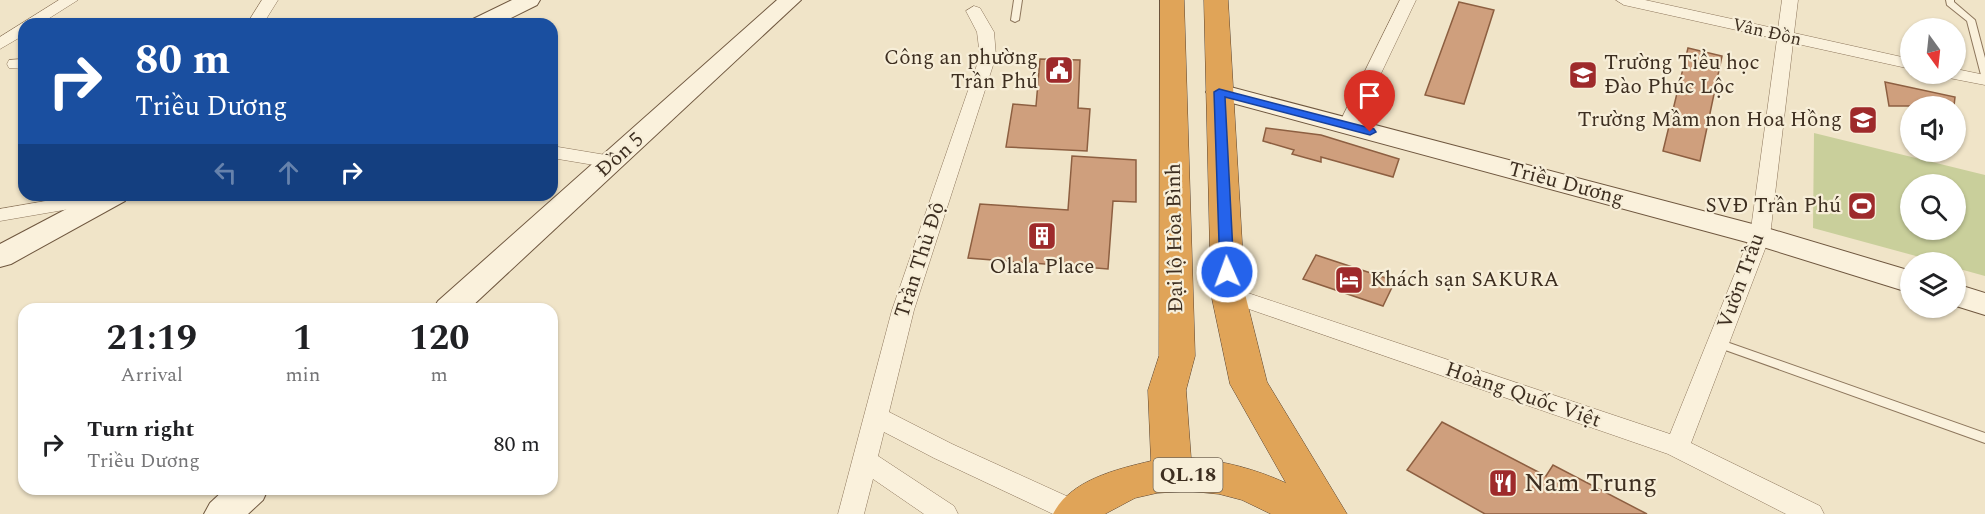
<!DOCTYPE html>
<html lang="en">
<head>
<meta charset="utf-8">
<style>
	body { margin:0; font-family:Spectral,serif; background:#f6f6f6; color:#202124; height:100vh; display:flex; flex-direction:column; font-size:22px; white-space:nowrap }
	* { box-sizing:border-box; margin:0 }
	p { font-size:20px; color:#757577 }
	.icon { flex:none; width:33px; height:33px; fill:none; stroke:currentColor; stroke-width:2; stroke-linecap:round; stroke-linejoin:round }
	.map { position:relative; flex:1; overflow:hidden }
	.details { position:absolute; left:18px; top:303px; width:540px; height:192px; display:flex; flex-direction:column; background:#fff; border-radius:18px; box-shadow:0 2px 4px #0004 }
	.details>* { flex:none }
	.guide { position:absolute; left:18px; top:18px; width:540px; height:183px; border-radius:18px; box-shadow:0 2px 4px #0004; background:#1a4fa0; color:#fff; overflow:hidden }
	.needle { width:39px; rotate:165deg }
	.controls { position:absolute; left:1900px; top:18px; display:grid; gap:12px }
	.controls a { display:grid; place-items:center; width:66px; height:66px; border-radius:50%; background:#fff; box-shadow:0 2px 4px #0004; font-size:30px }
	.pin { position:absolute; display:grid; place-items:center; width:51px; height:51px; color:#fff; margin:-62px -26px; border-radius:50% 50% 50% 0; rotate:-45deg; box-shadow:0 0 6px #0007 }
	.pin .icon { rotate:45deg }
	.me { position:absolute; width:66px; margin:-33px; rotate:358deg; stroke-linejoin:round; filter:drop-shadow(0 0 4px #0008) }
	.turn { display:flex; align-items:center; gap:21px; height:126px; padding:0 18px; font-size:27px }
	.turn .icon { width:78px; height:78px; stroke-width:2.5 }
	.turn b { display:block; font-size:42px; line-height:51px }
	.lanes { display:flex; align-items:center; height:57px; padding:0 18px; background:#0003; justify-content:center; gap:30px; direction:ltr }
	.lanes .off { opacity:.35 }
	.eta { display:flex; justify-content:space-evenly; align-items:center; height:102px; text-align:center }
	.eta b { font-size:36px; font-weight:700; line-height:42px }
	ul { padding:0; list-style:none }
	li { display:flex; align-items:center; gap:18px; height:78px; padding:0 18px }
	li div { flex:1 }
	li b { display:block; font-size:22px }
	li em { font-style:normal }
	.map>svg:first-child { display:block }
</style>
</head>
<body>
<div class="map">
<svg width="1985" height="514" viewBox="0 0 1985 514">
	<rect width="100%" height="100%" fill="#f0e4c8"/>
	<!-- green -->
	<path fill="#c9cf9b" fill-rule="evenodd" d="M1814,133L1985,175V276L1956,268V262H1938L1813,228ZM1911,184H1956V230H1911Z"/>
	<!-- building -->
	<g fill="#cf9f7d" stroke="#8d5f41" stroke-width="1.5">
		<polygon points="1459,2 1494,10 1464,104 1425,95"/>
		<polygon points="1688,48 1722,56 1700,161 1663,151"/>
		<polygon points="1040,59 1080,60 1078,108 1090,109 1087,151 1006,147 1013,104 1036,106"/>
		<polygon points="1885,82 1955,97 1954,106 1889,106"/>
		<polygon points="1266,128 1321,135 1399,159 1393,177 1321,157 1321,162 1292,154 1294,150 1263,141"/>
		<polygon points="1072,156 1136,160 1136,202 1113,201 1108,269 968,258 980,204 1068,210"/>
		<polygon points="1316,255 1395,281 1383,306 1303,279"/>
		<polygon points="1442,422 1546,476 1553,465 1647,514 1485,514 1407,470"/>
	</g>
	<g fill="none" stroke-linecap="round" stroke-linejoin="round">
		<!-- lane casing -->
		<g stroke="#8d765c" stroke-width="2">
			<g id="lane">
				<polygon points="1014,0 1022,0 1019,20 1015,22 1011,20"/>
				<polygon points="1946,0 1954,0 1954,2 1975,20 1985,58 1985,78 1981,75 1967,21 1947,5"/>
				<polygon points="1718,339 1985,433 1985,443 1714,346 1712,343 1714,340"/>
			</g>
		</g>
		<!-- street casing -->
		<g stroke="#8d765c" stroke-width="1">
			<g id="street">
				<polygon points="59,0 78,0 40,24 24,24 24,35 0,49 0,37"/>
				<polygon points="262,0 278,0 263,24 247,24"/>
				<polygon points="1400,0 1416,0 1356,126 1353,130 1341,130 1338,126"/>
				<polygon points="1616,0 1645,0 1778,29 1782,0 1798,0 1794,33 1911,59 1911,69 1793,43 1770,236 1691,443 1820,506 1824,514 1786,514 1668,454 1220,299 1217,294 1220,289 1228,286 1236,289 1670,434 1750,236 1777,39 1624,5"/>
				<polygon points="974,6 980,8 994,32 996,56 914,310 889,412 952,444 1084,504 1088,512 1087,514 1053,514 934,458 884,432 878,456 954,506 958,514 924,514 873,479 864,514 838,514 892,310 980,56 977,32 966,11"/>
				<polygon points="24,59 24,69 9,68 7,64 9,60"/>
				<polygon points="1956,69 1985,75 1985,85 1949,78 1947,74 1956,74"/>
				<polygon points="552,146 612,156 619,158 621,162 619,166 612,168 552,158"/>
				<polygon points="80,195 126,195 123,199 116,201 0,221 0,209"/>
			</g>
		</g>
		<!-- secondary casing -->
		<g stroke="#6f573f" stroke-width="2">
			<g id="secondary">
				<polygon points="512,0 540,0 537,5 499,24 470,24 473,19"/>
				<polygon points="777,0 801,0 469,309 433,309 438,301"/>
				<polygon points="1219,84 1760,226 1911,271 1911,293 1750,243 1210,97 1206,92 1210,87"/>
				<polygon points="93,195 129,195 125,201 11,264 0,267 0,244"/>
				<polygon points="1956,284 1985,293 1985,315 1956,306"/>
				<polygon points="225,489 268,489 263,500 248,514 204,514 210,503"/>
			</g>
		</g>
		<!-- highway casing -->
		<g stroke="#5b4430" stroke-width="1">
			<path id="highway" d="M1160,0H1184L1195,356L1186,390L1191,458C1225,461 1255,469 1286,483L1230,384L1211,294L1204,0H1228L1245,294L1267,382L1347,514H1271L1242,500L1219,494L1188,491L1157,493L1135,498L1105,514H1053C1070,480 1117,469 1151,461L1148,390L1159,356Z"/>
		</g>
		<!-- lane -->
		<use href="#lane" fill="#faf1dc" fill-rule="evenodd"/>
		<!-- street -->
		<use href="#street" fill="#faf1dc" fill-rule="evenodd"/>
		<!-- secondary -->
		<use href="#secondary" fill="#faf1dc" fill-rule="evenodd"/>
		<!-- highway -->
		<use href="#highway" fill="#e0a458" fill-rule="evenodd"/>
	</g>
	<!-- route -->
	<polygon fill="#2563eb" stroke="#184099" stroke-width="1.5" points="1219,89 1374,129 1376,132 1370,135 1225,97 1234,272 1227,277 1220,272 1214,92"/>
	<!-- icons -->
	<defs>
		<g id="civic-square" transform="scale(1.5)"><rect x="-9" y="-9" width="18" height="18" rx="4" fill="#9e2a2b" stroke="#f7eed8"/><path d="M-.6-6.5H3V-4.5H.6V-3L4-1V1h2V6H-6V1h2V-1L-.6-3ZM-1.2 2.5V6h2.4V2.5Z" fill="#fff"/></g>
		<g id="school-square" transform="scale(1.5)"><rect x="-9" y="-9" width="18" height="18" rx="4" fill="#9e2a2b" stroke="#f7eed8"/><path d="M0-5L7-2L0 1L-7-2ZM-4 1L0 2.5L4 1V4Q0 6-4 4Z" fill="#fff"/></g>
		<g id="stadium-square" transform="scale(1.5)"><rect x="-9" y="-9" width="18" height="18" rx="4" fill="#9e2a2b" stroke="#f7eed8"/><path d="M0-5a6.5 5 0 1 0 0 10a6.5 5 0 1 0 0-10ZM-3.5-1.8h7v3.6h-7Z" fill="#fff"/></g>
		<g id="building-square" transform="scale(1.5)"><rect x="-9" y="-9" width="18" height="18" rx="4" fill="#9e2a2b" stroke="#f7eed8"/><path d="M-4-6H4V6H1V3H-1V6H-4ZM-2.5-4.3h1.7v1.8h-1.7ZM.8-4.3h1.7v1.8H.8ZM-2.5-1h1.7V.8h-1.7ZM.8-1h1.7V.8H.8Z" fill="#fff"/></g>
		<g id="hotel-square" transform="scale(1.5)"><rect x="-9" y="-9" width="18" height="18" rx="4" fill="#9e2a2b" stroke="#f7eed8"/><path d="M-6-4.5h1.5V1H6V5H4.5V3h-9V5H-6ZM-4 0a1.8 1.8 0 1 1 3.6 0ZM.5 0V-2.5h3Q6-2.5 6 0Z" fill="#fff"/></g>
		<g id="restaurant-square" transform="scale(1.5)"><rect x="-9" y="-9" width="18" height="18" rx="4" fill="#9e2a2b" stroke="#f7eed8"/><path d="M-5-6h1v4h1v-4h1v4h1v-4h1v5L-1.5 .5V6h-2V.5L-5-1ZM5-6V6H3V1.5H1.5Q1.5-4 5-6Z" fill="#fff"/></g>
	</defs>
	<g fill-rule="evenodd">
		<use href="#civic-square" x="1059" y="70"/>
		<use href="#school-square" x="1583" y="75"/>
		<use href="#school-square" x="1863" y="120"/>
		<use href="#stadium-square" x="1862" y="206"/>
		<use href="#building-square" x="1042" y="236"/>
		<use href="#hotel-square" x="1349" y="280"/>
		<use href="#restaurant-square" x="1503" y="483"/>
	</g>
	<g text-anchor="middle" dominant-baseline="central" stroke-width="4.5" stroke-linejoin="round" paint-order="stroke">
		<!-- far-street labels -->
		<g font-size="18" fill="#3d2e20" stroke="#f7eed8">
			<text transform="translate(1767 32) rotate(13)">Vân Đồn</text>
		</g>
		<!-- shield labels -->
		<rect fill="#f7eed8" stroke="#756857" stroke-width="1.5" x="1153.5" y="458" width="69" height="34" rx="4.5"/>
		<g font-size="20" font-weight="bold" fill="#3d2e20">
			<text x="1188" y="475">QL.18</text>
		</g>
		<!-- poi labels -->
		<g font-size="21" fill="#3d2e20" stroke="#f7eed8" text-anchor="end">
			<text x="1038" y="58">Công an phường<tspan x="1038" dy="24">Trần Phú</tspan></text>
			<text x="1604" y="63" text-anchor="start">Trường Tiểu học<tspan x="1604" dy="24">Đào Phúc Lộc</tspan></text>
			<text x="1842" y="120">Trường Mầm non Hoa Hồng</text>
			<text x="1841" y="206">SVĐ Trần Phú</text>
			<text x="1042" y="267" text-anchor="middle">Olala Place</text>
			<text x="1370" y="280" text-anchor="start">Khách sạn SAKURA</text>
		</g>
		<!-- street labels -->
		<g font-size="21" fill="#3d2e20" stroke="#f7eed8">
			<text transform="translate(620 155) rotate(-42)">Đồn 5</text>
			<text transform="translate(1566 184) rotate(15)">Triều Dương</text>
			<text transform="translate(1175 238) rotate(-91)">Đại lộ Hòa Bình</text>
			<text transform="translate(920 260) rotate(-72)">Trần Thủ Độ</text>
			<text transform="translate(1741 281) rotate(-70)">Vườn Trầu</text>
			<text transform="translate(1523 395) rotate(19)">Hoàng Quốc Việt</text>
		</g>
		<!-- near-poi labels -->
		<g font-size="26" fill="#3d2e20" stroke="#f7eed8" text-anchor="start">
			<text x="1524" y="483">Nam Trung</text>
		</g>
	</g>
</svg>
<div class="controls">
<a><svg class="needle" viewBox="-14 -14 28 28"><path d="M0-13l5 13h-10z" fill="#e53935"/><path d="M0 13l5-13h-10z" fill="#757577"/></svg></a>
<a><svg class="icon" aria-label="sound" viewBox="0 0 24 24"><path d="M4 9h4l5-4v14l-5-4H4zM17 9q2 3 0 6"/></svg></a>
<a><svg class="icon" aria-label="search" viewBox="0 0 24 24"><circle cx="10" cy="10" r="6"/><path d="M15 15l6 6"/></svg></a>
<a><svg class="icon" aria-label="layers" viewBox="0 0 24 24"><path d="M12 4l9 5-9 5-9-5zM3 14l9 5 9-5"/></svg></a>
</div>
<div class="pin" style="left:1370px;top:132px;background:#d93025"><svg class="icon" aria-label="arrive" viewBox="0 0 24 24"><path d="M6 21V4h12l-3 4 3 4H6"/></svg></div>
<svg class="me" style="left:1227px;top:272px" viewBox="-20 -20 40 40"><circle r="17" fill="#2563eb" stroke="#fff" stroke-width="3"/><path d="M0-11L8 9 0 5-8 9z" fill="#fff"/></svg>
<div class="guide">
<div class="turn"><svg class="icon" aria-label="right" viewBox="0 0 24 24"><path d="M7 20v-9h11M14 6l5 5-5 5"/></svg><div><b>80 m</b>Triều Dương</div></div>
<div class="lanes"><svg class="icon off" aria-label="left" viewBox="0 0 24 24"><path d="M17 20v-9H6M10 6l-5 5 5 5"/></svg><svg class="icon off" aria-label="ahead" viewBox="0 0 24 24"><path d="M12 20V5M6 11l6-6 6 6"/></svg><svg class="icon" aria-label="right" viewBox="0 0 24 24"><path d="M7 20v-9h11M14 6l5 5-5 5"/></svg></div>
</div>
<section class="details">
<div class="eta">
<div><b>21:19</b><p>Arrival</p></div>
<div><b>1</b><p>min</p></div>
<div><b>120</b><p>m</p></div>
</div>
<ul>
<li><svg class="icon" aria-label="right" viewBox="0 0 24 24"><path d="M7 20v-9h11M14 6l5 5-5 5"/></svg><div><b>Turn right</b><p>Triều Dương</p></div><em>80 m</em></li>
</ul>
</section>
</div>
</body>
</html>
